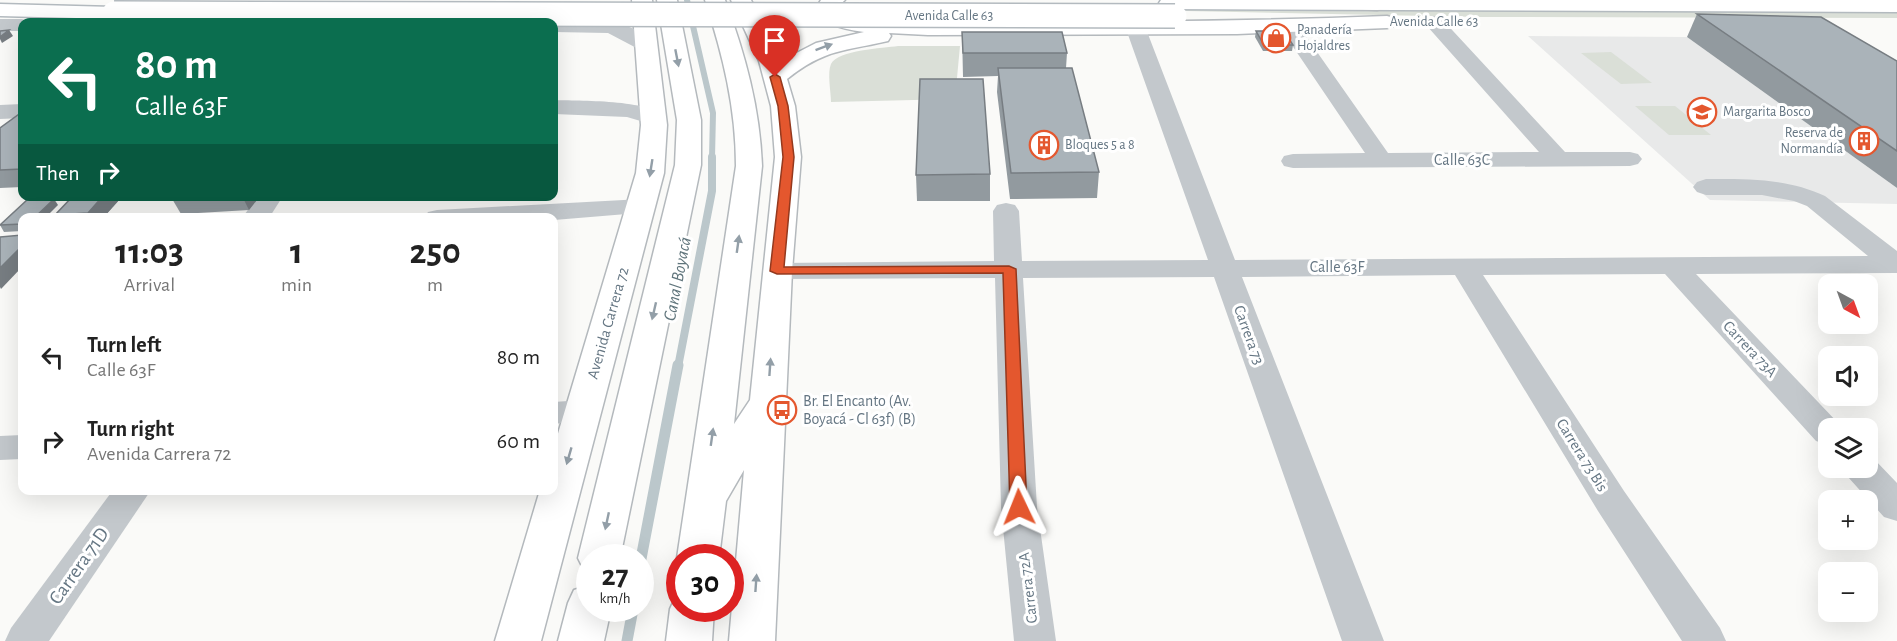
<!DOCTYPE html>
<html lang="en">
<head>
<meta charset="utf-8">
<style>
	body { margin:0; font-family:"Alegreya Sans",sans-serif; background:#f2f2f2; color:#222; height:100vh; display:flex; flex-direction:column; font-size:22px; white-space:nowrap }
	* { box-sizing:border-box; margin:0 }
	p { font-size:20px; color:#767676 }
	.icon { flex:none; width:33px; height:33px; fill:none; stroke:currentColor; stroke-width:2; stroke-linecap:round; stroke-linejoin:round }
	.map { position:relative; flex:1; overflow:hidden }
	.panel { position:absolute; left:18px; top:213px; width:540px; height:282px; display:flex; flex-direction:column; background:#fff; border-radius:12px; box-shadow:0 6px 24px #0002 }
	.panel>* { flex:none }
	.hud { position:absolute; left:18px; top:18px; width:540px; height:183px; border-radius:12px; box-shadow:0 6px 24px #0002; background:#0b6e4f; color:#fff; overflow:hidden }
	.needle { width:39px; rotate:139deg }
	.fabs { position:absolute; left:1818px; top:274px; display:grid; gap:12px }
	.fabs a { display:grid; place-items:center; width:60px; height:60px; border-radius:12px; background:#fff; box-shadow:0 6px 24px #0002; font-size:30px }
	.speed { position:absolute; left:576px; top:544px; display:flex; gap:12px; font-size:30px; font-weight:700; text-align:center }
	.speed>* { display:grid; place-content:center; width:78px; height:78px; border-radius:50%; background:#fff; box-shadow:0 6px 24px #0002; line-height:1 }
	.speed small { font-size:15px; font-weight:400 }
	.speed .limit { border:9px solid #d22; background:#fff; color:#111 }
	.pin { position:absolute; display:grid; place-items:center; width:51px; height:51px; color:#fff; margin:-62px -26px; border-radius:50% 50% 50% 0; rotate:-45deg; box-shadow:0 0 6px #0007 }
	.pin .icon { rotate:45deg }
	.me { position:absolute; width:66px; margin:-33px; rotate:358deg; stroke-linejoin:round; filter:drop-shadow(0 0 4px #0008) }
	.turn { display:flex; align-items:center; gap:21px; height:126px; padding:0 18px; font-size:27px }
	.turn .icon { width:78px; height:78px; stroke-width:2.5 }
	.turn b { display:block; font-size:42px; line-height:51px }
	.then { display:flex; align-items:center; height:57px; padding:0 18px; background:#0003; gap:12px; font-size:22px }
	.eta { display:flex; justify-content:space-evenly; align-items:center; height:102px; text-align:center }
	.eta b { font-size:36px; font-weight:700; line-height:42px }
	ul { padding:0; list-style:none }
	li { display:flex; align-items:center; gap:18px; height:84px; padding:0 18px }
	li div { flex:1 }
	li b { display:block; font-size:22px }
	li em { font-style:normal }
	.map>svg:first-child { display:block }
</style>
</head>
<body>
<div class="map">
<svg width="1897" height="641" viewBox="0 0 1897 641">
	<rect width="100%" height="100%" fill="#fafaf8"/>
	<!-- built -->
	<polygon fill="#e8e9e9" points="1528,36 1687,37 1897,188 1897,204 1710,200"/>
	<!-- green -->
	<g fill="#dadfd7">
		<polygon points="1185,9 1897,10 1897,18 1480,17 1186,11"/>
		<path d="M898,46H960L955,99L831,102C831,92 827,73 831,64C838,50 883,48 898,46Z"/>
		<polygon points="1611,52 1652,83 1621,84 1581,53"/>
		<polygon points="1635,106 1675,106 1711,135 1669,135"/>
	</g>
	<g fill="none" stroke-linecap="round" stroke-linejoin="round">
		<!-- stream-far2 -->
		<polyline stroke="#bbc7cb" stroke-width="6" points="687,0 713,113 712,158"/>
		<!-- stream-far1 -->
		<polyline stroke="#bbc7cb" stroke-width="8" points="678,367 712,191 712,157"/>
		<!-- stream -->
		<g stroke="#bbc7cb" stroke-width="11">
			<polyline points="640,564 678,365"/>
			<polyline points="627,641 633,609"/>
		</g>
		<!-- secondary casing -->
		<g stroke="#b3babf" stroke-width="3">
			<g id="secondary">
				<polygon points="1161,0 1897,0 1897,12 1169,9 1162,7 1159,3"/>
				<polygon points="0,4 114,7 121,9 124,13 121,17 114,19 0,16"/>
			</g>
		</g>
		<!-- trunk casing -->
		<g stroke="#b4b9bd" stroke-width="3">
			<g id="trunk">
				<polygon points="632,0 652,0 667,125 664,173 541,641 495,641 540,490 554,490 554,447 636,173 641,125"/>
				<polygon points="657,0 677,0 701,120 701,165 620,558 590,558 590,572 584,570 578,558 675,165 677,120"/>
				<path d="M705,0H725C745,54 760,108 762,166L734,424L750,400L775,157L771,106L759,61L731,0H751L781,61L816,43L864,32C847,30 824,25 814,11L821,0H845L835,9C865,29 974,23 1014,22C1139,22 1263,21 1387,16L1394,18L1397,22L1394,26L1387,28L1237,34L928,35L889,33L891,36L888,41C845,51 824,49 787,79L795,106L801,157L792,271L775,641H729L744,470L726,501L719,558H680V563L677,558L736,166C736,108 723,55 705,0Z"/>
				<polygon points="1303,0 1384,0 1387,4 1384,8 1377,10 1313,6 1306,4"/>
				<polygon points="590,585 590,609 611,609 604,641 558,641 568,603 574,590"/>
				<polygon points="680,595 680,609 714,609 712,641 666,641 670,609 676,596"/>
			</g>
		</g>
		<!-- minor -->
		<g fill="#c3c8cc" fill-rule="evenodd">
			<polygon points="1434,16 1441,18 1565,152 1630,152 1638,154 1642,159 1638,164 1630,166 1293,168 1284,166 1281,161 1284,156 1293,154 1365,153 1279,26 1282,22 1296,22 1388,153 1539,152 1427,26 1425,22 1427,18"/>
			<polygon points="0,19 22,19 30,22 22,22 22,31 0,31"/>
			<path d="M554,20C587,20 634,16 656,47L653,51L646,53L608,33L554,32V22H547Z"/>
			<path d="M1136,23L1143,25L1146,29L1235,260L1868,256L1807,206L1794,201L1762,195H1706L1697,192L1693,187L1697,182L1706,179C1747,179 1787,178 1825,196L1897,251V273L1696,274L1840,425L1843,429H1828V445L1816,441L1665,274L1483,275L1624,491L1720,628L1726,641H1682L1598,511L1455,275L1242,277L1384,641H1342L1214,277L1023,278L1037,507L1056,641H1014L1001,507L995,278L777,279L767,277L763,271L767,265L777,263L994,261L993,211L997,205L1006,203L1015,205L1019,211L1022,261L1208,260L1126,29L1129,25Z"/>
			<path d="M554,100C577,101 652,99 665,118L662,123L654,125L627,117L554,114Z"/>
			<polygon points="22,104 22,118 0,119 0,105"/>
			<polygon points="258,196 283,196 269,218 242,218"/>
			<polygon points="642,199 651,202 655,207 651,212 554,220 554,218 424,218 428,212 437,210"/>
			<polygon points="582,400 594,403 599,411 594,419 554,424 554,402"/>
			<polygon points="22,435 22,459 0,460 0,436"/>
			<polygon points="1868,457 1874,459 1897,483 1897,521 1884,517 1848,477 1843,468 1868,468"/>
			<polygon points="113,490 151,490 49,641 5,641 11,628"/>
		</g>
		<!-- secondary -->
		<use href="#secondary" fill="#fff" fill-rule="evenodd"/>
		<!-- trunk -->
		<use href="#trunk" fill="#fff" fill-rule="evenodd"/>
		<!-- secondary-bridge casing -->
		<g stroke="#b3babf" stroke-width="26" stroke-linecap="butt">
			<polyline id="secondary-bridge" points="114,13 1175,16"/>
		</g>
		<!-- secondary-bridge -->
		<use href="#secondary-bridge" stroke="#fff" stroke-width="23"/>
	</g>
	<!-- wall -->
	<g fill="#929a9f">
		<polygon points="1697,14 1897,61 1897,188 1687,37"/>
		<polygon points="1256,31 1293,45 1292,51 1263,51 1255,37"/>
		<polygon points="962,32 1067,53 1066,68 1099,172 1097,198 1010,199 997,92 998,76 963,77"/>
		<polygon points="22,112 22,187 0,188 0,128"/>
		<polygon points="990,174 990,201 917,201 916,175"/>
		<polygon points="260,196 249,210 181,214 171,197"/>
		<polygon points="120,199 103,218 56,218 55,215"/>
		<polygon points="58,205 22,218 22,231 4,232 0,225"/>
	</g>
	<!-- shaded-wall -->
	<g fill="#777d82">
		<polygon points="9,30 13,36 2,43 0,39 0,37"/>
		<polygon points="103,196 119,196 120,199 103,218 91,218 88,213"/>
		<polygon points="242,196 260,196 249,210"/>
		<polygon points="54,199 58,205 45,218 34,218"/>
		<polygon points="22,246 22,267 1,289 0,287 0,268"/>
	</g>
	<!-- building -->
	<g fill="#aab3b9" stroke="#777d82" stroke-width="1.5">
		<polygon points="1697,14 1821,17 1897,61 1897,151"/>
		<polygon points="9,30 0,37 0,31"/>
		<polygon points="1256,31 1284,31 1293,45 1264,45"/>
		<polygon points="962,32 1062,32 1067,53 963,53"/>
		<polygon points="998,68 1072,68 1099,172 1011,173"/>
		<polygon points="920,79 983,79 990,174 916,175"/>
		<polygon points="22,112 22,169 0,170 0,128"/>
		<polygon points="73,196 103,196 88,213 55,215"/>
		<polygon points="54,199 34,218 22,218 22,224 0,225 27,200"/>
		<polygon points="22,235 22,246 0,268 0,237"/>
	</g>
	<!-- one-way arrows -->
	<defs><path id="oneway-solid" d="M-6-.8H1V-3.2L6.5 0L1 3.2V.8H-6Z" transform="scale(1.5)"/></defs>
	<g fill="#939fa8">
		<use href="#oneway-solid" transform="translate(824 47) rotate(-20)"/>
		<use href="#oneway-solid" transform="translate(677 58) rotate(79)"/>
		<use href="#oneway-solid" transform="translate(651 168) rotate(99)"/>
		<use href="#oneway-solid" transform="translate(738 244) rotate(-82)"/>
		<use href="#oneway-solid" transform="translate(654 311) rotate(103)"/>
		<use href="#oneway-solid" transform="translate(770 367) rotate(-86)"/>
		<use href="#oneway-solid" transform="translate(712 437) rotate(-82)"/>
		<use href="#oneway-solid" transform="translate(569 456) rotate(106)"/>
		<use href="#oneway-solid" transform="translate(607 521) rotate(102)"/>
		<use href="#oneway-solid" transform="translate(756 583) rotate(-86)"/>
	</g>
	<!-- route -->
	<polygon fill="#e4572e" stroke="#94391e" stroke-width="1.5" points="775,74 780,77 788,106 794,157 784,267 1009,266 1016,269 1027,507 1025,511 1019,513 1013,511 1010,507 1003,273 777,274 770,271 783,157 778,106 770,77"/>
	<!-- icons -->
	<defs>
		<g id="shop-ring" transform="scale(1.5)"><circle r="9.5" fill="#fff" stroke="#e4572e" stroke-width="1.5"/><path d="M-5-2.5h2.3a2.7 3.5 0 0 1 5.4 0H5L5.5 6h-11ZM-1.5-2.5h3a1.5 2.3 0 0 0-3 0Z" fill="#e4572e"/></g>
		<g id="school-ring" transform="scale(1.5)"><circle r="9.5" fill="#fff" stroke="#e4572e" stroke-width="1.5"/><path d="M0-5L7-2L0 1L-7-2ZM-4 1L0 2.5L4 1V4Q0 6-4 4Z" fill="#e4572e"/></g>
		<g id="building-ring" transform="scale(1.5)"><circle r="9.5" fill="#fff" stroke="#e4572e" stroke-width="1.5"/><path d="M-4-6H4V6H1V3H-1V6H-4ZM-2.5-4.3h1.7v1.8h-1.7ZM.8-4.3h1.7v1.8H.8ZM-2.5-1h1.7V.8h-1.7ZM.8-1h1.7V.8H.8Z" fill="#e4572e"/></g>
		<g id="bus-ring" transform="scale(1.5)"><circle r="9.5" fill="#fff" stroke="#e4572e" stroke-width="1.5"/><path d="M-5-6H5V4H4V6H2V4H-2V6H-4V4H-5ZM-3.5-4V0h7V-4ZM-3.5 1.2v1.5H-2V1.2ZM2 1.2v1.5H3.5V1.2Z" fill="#e4572e"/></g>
	</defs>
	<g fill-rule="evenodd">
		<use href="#shop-ring" x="1276" y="38"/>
		<use href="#school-ring" x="1702" y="112"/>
		<use href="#building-ring" x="1864" y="141"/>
		<use href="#building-ring" x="1044" y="145"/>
		<use href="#bus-ring" x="782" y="410"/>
	</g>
	<g text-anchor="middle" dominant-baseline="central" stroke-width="6" stroke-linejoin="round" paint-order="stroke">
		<!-- far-street labels -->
		<g font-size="14" fill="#657683" stroke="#fff">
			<text x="949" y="16">Avenida Calle 63</text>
			<text x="1434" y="22">Avenida Calle 63</text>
		</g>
		<!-- far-poi labels -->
		<g font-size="14" fill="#657683" stroke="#fff" text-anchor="start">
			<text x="1297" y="30">Panadería<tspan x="1297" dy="16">Hojaldres</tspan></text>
			<text x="1723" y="112">Margarita Bosco</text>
			<text x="1843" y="133" text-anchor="end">Reserva de<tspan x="1843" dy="16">Normandía</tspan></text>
			<text x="1065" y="145">Bloques 5 a 8</text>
		</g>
		<!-- street labels -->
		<g font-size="16" fill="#657683" stroke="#fff">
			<text x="1462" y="160">Calle 63C</text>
			<text x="1337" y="267">Calle 63F</text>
			<text transform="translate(608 323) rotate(-74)">Avenida Carrera 72</text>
			<text transform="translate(1249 335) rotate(70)">Carrera 73</text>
			<text transform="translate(1750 349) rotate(47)">Carrera 73A</text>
			<text transform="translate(1582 455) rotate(58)">Carrera 73 Bis</text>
			<text transform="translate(1028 588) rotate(-97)">Carrera 72A</text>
		</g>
		<!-- poi labels -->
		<g font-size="16" fill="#657683" stroke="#fff" text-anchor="start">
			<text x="803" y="401">Br. El Encanto (Av.<tspan x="803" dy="18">Boyacá - Cl 63f) (B)</tspan></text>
		</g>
		<!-- water labels -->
		<g font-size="18" font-style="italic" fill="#60757c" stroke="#fff">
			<text transform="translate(678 279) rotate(-79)">Canal Boyacá</text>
		</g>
		<!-- near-street labels -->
		<g font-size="20" fill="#657683" stroke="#fff">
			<text transform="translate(79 566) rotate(-55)">Carrera 71D</text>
		</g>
	</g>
</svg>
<div class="fabs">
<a><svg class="needle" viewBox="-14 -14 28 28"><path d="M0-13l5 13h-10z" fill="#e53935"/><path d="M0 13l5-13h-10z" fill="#767676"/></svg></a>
<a><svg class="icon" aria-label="sound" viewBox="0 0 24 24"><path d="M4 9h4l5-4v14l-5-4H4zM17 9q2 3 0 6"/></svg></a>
<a><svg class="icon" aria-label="layers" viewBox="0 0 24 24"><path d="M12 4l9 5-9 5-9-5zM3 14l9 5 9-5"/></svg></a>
<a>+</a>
<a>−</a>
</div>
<div class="speed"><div>27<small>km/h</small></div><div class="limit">30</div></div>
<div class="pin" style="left:775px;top:77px;background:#d93025"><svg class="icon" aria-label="arrive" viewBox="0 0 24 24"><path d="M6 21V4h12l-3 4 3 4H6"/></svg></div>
<svg class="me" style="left:1019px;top:507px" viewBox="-20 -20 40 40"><path d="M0-17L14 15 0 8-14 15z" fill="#e4572e" stroke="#fff" stroke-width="4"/></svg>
<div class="hud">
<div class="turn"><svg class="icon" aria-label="left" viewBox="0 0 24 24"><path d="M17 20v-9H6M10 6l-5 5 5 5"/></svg><div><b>80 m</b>Calle 63F</div></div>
<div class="then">Then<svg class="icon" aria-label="right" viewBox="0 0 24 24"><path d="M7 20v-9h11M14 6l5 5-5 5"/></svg></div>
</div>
<section class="panel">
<div class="eta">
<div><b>11:03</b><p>Arrival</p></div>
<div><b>1</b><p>min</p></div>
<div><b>250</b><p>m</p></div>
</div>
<ul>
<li><svg class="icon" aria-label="left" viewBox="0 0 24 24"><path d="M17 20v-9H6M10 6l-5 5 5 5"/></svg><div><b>Turn left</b><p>Calle 63F</p></div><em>80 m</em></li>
<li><svg class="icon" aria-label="right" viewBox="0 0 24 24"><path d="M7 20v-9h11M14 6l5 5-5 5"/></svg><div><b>Turn right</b><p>Avenida Carrera 72</p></div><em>60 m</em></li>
</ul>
</section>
</div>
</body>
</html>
